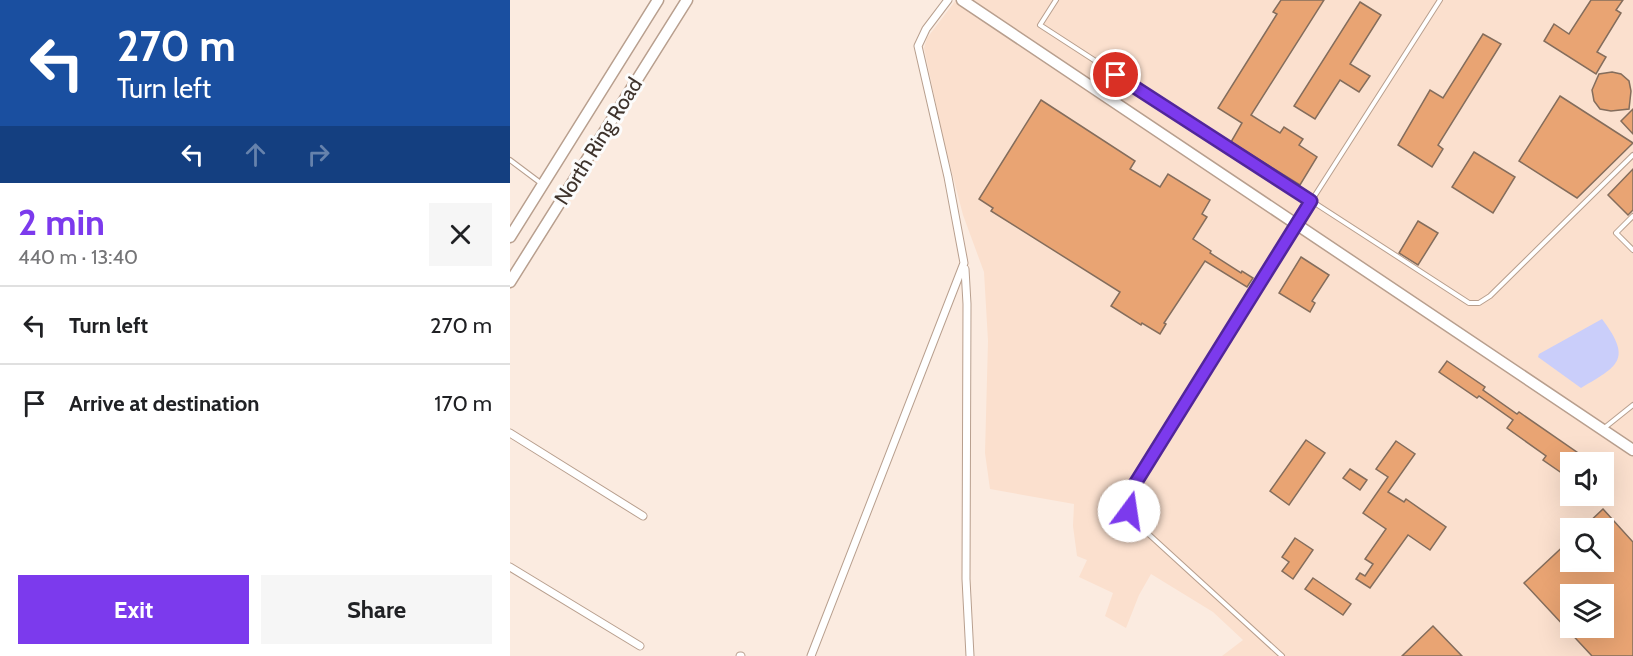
<!DOCTYPE html>
<html lang="en">
<head>
<meta charset="utf-8">
<style>
	body { margin:0; font-family:Cabin,sans-serif; background:#f6f6f6; color:#202124; height:100vh; display:flex; flex-direction:column; font-size:22px; white-space:nowrap }
	* { box-sizing:border-box; margin:0 }
	p { font-size:20px; color:#757577 }
	.icon { flex:none; width:33px; height:33px; fill:none; stroke:currentColor; stroke-width:2; stroke-linecap:round; stroke-linejoin:round }
	.map { position:relative; flex:1; overflow:hidden }
	.details { display:flex; flex-direction:column; background:#fff; width:510px }
	.details>* { flex:none }
	.top-card { background:#1a4fa0; color:#fff; overflow:hidden }
	.buttons { position:absolute; left:1050px; top:452px; display:grid; gap:12px }
	.buttons a { display:grid; place-items:center; width:54px; height:54px; border-radius:0px; background:#fff; box-shadow:0 6px 24px #0002; font-size:30px }
	.pin { position:absolute; display:grid; place-items:center; width:51px; height:51px; color:#fff; margin:-26px; border:3px solid #fff; border-radius:50%; box-shadow:0 2px 6px #0007 }
	.me { position:absolute; width:66px; margin:-33px; rotate:14deg; stroke-linejoin:round; filter:drop-shadow(0 0 4px #0008) }
	.turn { display:flex; align-items:center; gap:21px; height:126px; padding:0 18px; font-size:27px }
	.turn .icon { width:78px; height:78px; stroke-width:2.5 }
	.turn b { display:block; font-size:42px; line-height:51px }
	.lanes { display:flex; align-items:center; height:57px; padding:0 18px; background:#0003; justify-content:center; gap:30px; direction:ltr }
	.lanes .off { opacity:.35 }
	.round { display:grid; place-items:center; flex:none; width:63px; height:63px; border-radius:0px; background:#f6f6f6 }
	.head { display:flex; align-items:center; justify-content:space-between; height:102px; padding:0 18px }
	h1 { font-size:36px; font-weight:700; line-height:45px; color:#7c3aed }
	.primary-button { display:flex; gap:12px; margin-top:auto; padding:12px 18px }
	.primary-button a { flex:1; height:69px; border-radius:0px; background:#7c3aed; color:#fff; font-size:24px; font-weight:700; line-height:69px; text-align:center }
	.primary-button a+a { background:#f6f6f6; color:#202124 }
	ul { padding:0; list-style:none }
	li { display:flex; align-items:center; gap:18px; height:78px; padding:0 18px; border-top:2px solid #e0e0e0 }
	li div { flex:1 }
	li b { display:block; font-size:22px }
	li em { font-style:normal }
	main { display:flex; flex:1; min-height:0 }
	.map>svg:first-child { display:block }
</style>
</head>
<body>
<main>
<section class="details">
<div class="top-card">
<div class="turn"><svg class="icon" aria-label="left" viewBox="0 0 24 24"><path d="M17 20v-9H6M10 6l-5 5 5 5"/></svg><div><b>270 m</b>Turn left</div></div>
<div class="lanes"><svg class="icon" aria-label="left" viewBox="0 0 24 24"><path d="M17 20v-9H6M10 6l-5 5 5 5"/></svg><svg class="icon off" aria-label="ahead" viewBox="0 0 24 24"><path d="M12 20V5M6 11l6-6 6 6"/></svg><svg class="icon off" aria-label="right" viewBox="0 0 24 24"><path d="M7 20v-9h11M14 6l5 5-5 5"/></svg></div>
</div>
<div class="head"><div><h1>2 min</h1><p>440 m · 13:40</p></div><a class="round"><svg class="icon" aria-label="close" viewBox="0 0 24 24"><path d="M6 6l12 12M18 6L6 18"/></svg></a></div>
<ul>
<li><svg class="icon" aria-label="left" viewBox="0 0 24 24"><path d="M17 20v-9H6M10 6l-5 5 5 5"/></svg><div><b>Turn left</b></div><em>270 m</em></li>
<li><svg class="icon" aria-label="arrive" viewBox="0 0 24 24"><path d="M6 21V4h12l-3 4 3 4H6"/></svg><div><b>Arrive at destination</b></div><em>170 m</em></li>
</ul>
<div class="primary-button"><a>Exit</a><a>Share</a></div>
</section>
<div class="map">
<svg width="1123" height="656" viewBox="0 0 1123 656">
	<rect width="100%" height="100%" fill="#fbebe0"/>
	<!-- built -->
	<path fill="#fbe0ce" fill-rule="evenodd" d="M446,0H1123V656H712L733,640L703,612L641,574L629,595L616,628L595,616L603,593L569,577L577,560L567,556L563,526L564,504L480,489L475,453L478,341L474,272L453,215L433,138L414,48L417,38ZM1060,462H1094V495H1060ZM1060,528H1094V561H1060ZM1060,594H1094V627H1060Z"/>
	<!-- green -->
	<path fill="#cacefa" d="M1092,319C1123,360 1108,366 1071,388L1028,357L1029,354Z"/>
	<!-- building -->
	<g fill="#e9a473" stroke="#846d5c" stroke-width="1.5" fill-rule="evenodd">
		<polygon points="771,0 814,0 741,115 770,133 774,127 793,139 789,145 807,157 790,185 721,142 732,123 708,108 767,14 763,12"/>
		<polygon points="1081,0 1113,0 1106,10 1111,13 1087,52 1096,57 1086,74 1034,41 1044,24 1059,34"/>
		<polygon points="850,2 871,15 840,64 860,76 849,92 830,80 805,119 784,106"/>
		<polygon points="973,34 991,44 928,145 933,149 922,167 888,145 920,90 933,98"/>
		<polygon points="1102,72 1111,74 1119,81 1121,91 1119,109 1101,111 1090,109 1084,101 1082,90 1089,74"/>
		<polygon points="1050,96 1123,143 1067,198 1009,161"/>
		<polygon points="531,100 625,161 620,169 650,187 658,174 700,200 692,214 697,217 683,239 701,251 700,253 731,273 732,271 743,278 737,287 695,261 654,323 656,324 650,334 632,323 631,325 601,306 610,292 481,211 483,208 469,199"/>
		<polygon points="1123,109 1123,134 1111,121"/>
		<polygon points="964,152 1005,177 983,213 942,187"/>
		<polygon points="1123,169 1123,210 1118,215 1098,195"/>
		<polygon points="908,221 928,233 908,265 889,253"/>
		<polygon points="791,257 819,275 802,301 805,303 800,312 769,293"/>
		<polygon points="937,361 975,387 973,390 1007,414 1009,412 1071,455 1066,462 1060,462 1060,469 1056,476 1033,460 1036,456 997,428 1003,420 969,396 967,398 929,372"/>
		<polygon points="796,440 815,453 779,505 760,491"/>
		<polygon points="886,441 905,454 878,492 894,502 896,499 936,527 920,550 898,535 860,588 846,579 850,573 855,576 863,564 855,559 876,529 853,513 878,477 866,469"/>
		<polygon points="840,469 857,480 850,490 833,478"/>
		<path d="M1093,509L1123,542V656H1082L1014,583L1060,540V561H1094V528H1073ZM1060,594H1094V627H1060Z"/>
		<polygon points="785,538 803,550 783,579 772,571 779,562 772,557"/>
		<polygon points="803,578 841,604 833,615 795,589"/>
		<polygon points="923,626 952,656 892,656"/>
	</g>
	<g fill="none" stroke-linecap="round" stroke-linejoin="round">
		<!-- lane casing -->
		<g stroke="#b89f8e" stroke-width="6">
			<g id="lane">
				<polyline points="546,0 530,25 959,303 969,303 980,296 1123,155"/>
				<polyline points="0,160 32,184"/>
				<polyline points="1123,216 1106,233 1123,250"/>
				<polyline points="1093,429 1123,405"/>
				<path d="M772,656L622,519C617,507 620,499 623,487L786,225L930,0"/>
			</g>
		</g>
		<!-- street casing -->
		<g stroke="#b89f8e" stroke-width="9">
			<g id="street">
				<polyline points="455,269 457,304 456,579 460,656"/>
				<polyline points="0,433 133,516"/>
				<polyline points="0,567 130,646"/>
				<polyline points="230,656 231,656"/>
				<polyline points="301,656 454,263 438,177 408,46 416,29 438,0"/>
			</g>
		</g>
		<!-- secondary casing -->
		<g stroke="#b89f8e" stroke-width="13">
			<polyline id="secondary" points="452,0 1123,450"/>
		</g>
		<!-- primary casing -->
		<g stroke="#b89f8e" stroke-width="13">
			<g id="primary">
				<polyline points="0,237 148,0"/>
				<polyline points="0,282 177,0"/>
			</g>
		</g>
		<!-- lane -->
		<use href="#lane" stroke="#fff" stroke-width="4"/>
		<!-- street -->
		<use href="#street" stroke="#fff" stroke-width="7"/>
		<!-- secondary -->
		<use href="#secondary" stroke="#fff" stroke-width="10"/>
		<!-- primary -->
		<use href="#primary" stroke="#fff" stroke-width="10"/>
	</g>
	<g fill="none" stroke-linecap="round" stroke-linejoin="round">
		<!-- route casing -->
		<g stroke="#51269a" stroke-width="15">
			<polyline id="route" points="606,75 801,201 623,487 619,502 619,511"/>
		</g>
		<!-- route -->
		<use href="#route" stroke="#7c3aed" stroke-width="10"/>
	</g>
	<g text-anchor="middle" dominant-baseline="central" stroke-width="6" stroke-linejoin="round" paint-order="stroke">
		<!-- street labels -->
		<g font-size="21" fill="#3e332c" stroke="#fcfcfc">
			<text transform="translate(88 141) rotate(-58)">North Ring Road</text>
		</g>
	</g>
</svg>
<div class="buttons">
<a><svg class="icon" aria-label="sound" viewBox="0 0 24 24"><path d="M4 9h4l5-4v14l-5-4H4zM17 9q2 3 0 6"/></svg></a>
<a><svg class="icon" aria-label="search" viewBox="0 0 24 24"><circle cx="10" cy="10" r="6"/><path d="M15 15l6 6"/></svg></a>
<a><svg class="icon" aria-label="layers" viewBox="0 0 24 24"><path d="M12 4l9 5-9 5-9-5zM3 14l9 5 9-5"/></svg></a>
</div>
<div class="pin" style="left:606px;top:75px;background:#d93025"><svg class="icon" aria-label="arrive" viewBox="0 0 24 24"><path d="M6 21V4h12l-3 4 3 4H6"/></svg></div>
<svg class="me" style="left:619px;top:511px" viewBox="-20 -20 40 40"><circle r="19" fill="#fff"/><path d="M0-13L10 11 0 6-10 11z" fill="#7c3aed"/></svg>
</div>
</main>
</body>
</html>
